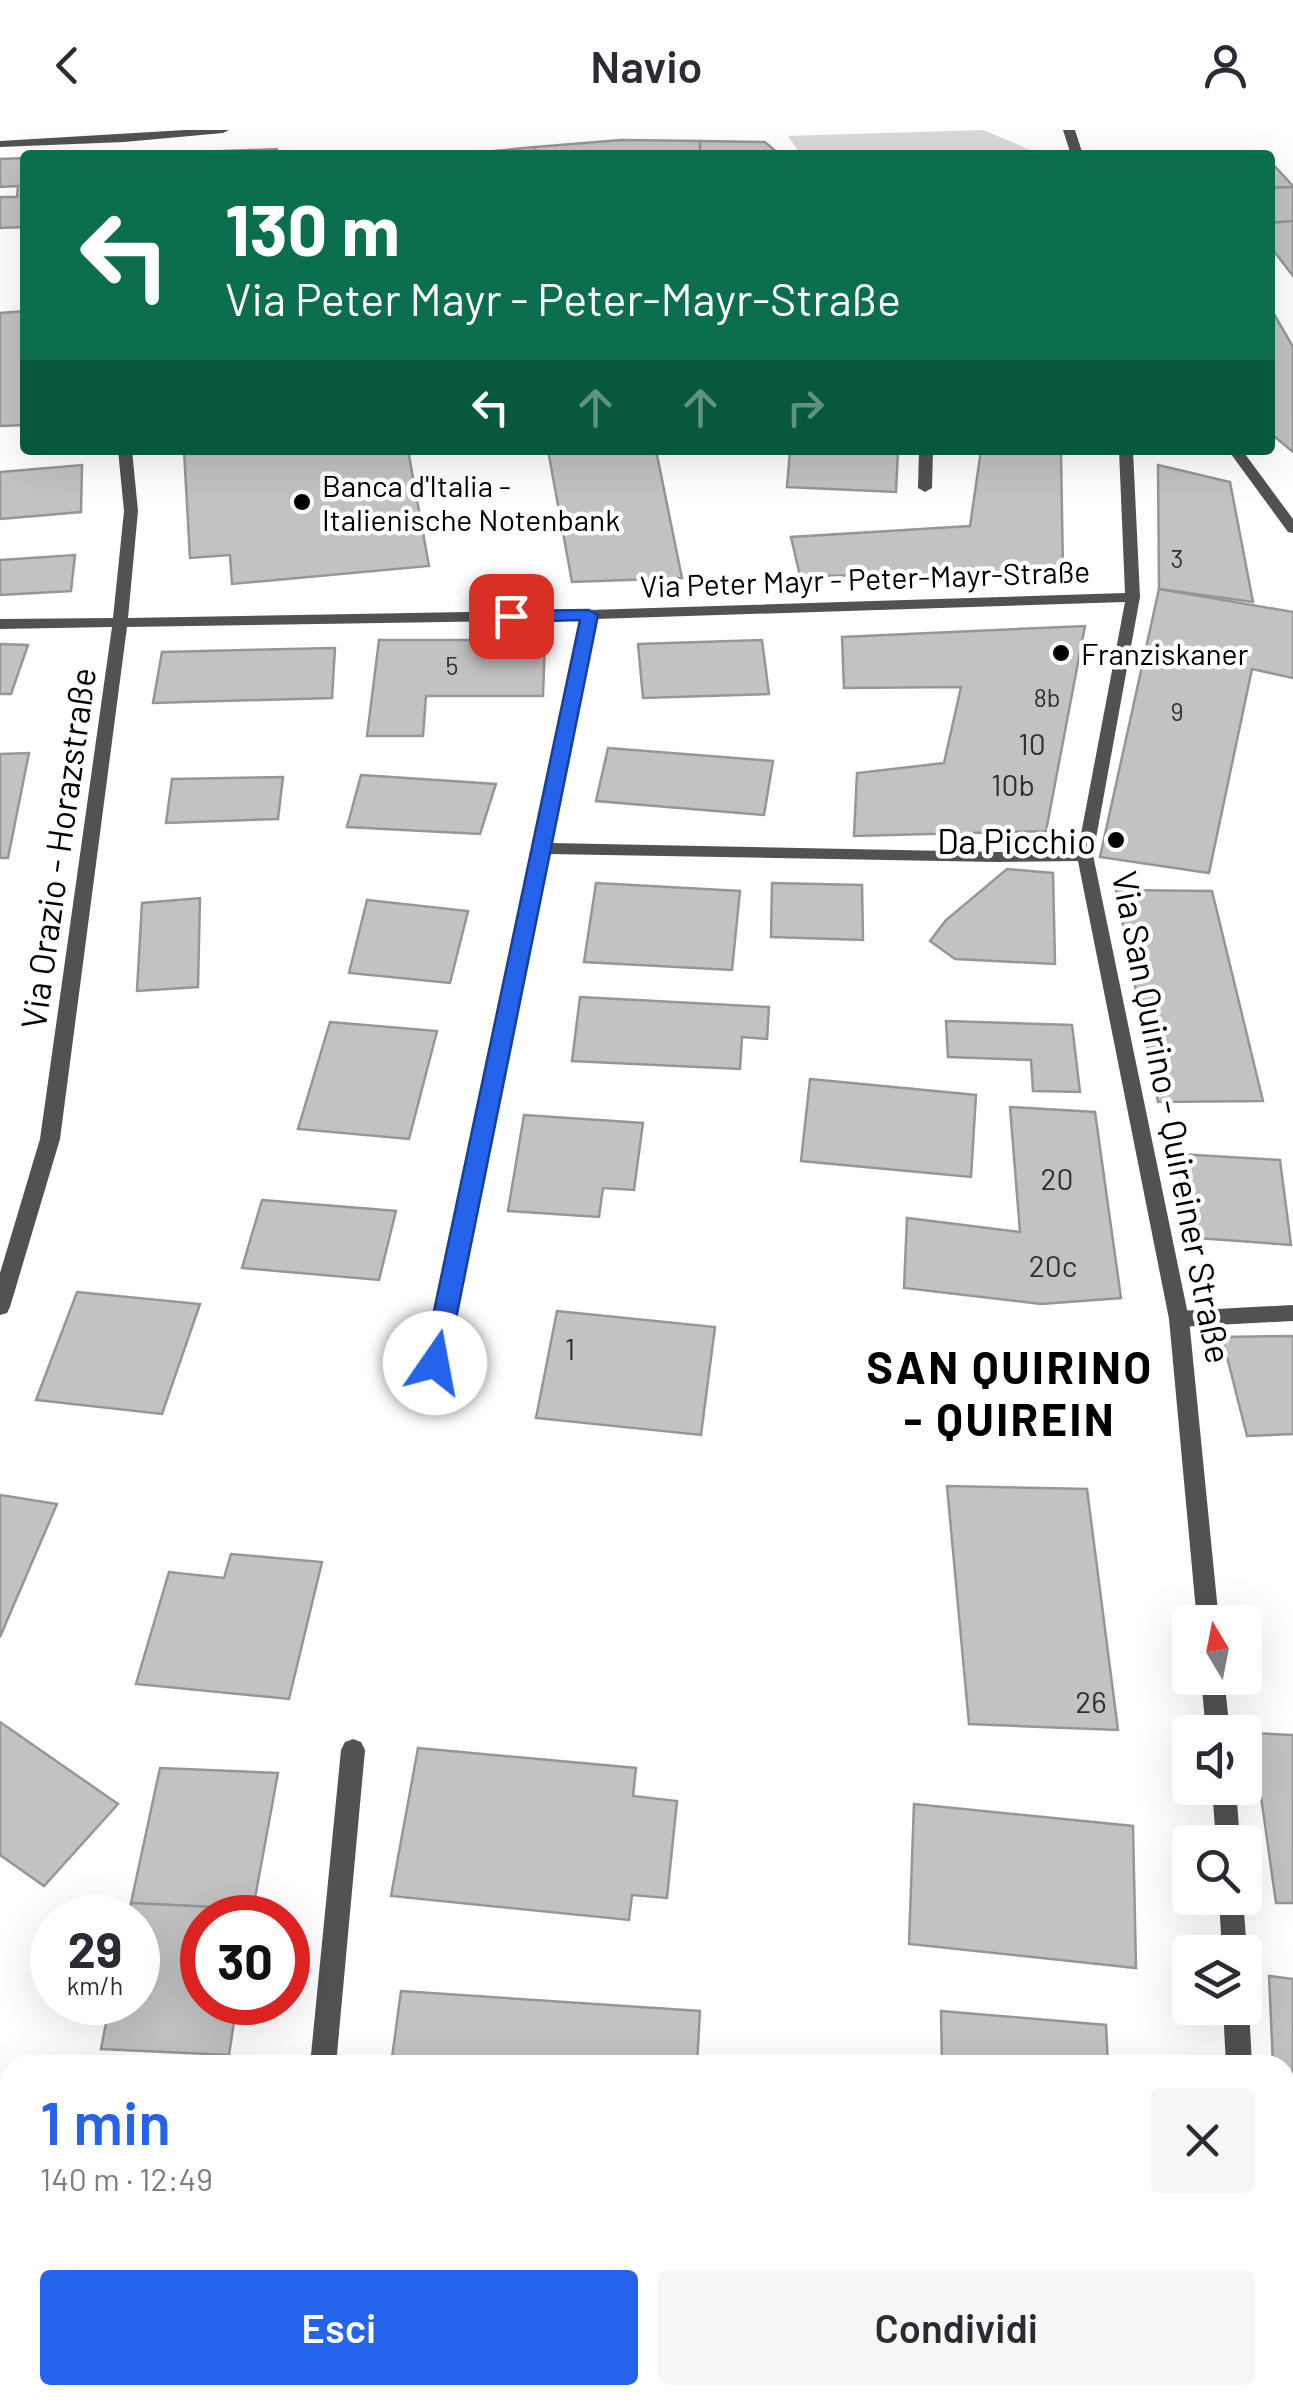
<!DOCTYPE html>
<html lang="it">
<head>
<meta charset="utf-8">
<style>
	body { margin:0; font-family:Barlow,sans-serif; background:#f7f7f7; color:#2b2b33; height:100vh; display:flex; flex-direction:column; font-size:38px; white-space:nowrap }
	* { box-sizing:border-box; margin:0 }
	p { font-size:32px; color:#7c7c81 }
	.icon { flex:none; width:55px; height:55px; fill:none; stroke:currentColor; stroke-width:2; stroke-linecap:round; stroke-linejoin:round }
	.map { position:relative; flex:1; overflow:hidden }
	.details { position:absolute; left:0px; top:1925px; width:1295px; height:350px; display:flex; flex-direction:column; background:#fff; border-radius:30px 30px 0 0; box-shadow:0 10px 40px #0002 }
	.details>* { flex:none }
	.banner { position:absolute; left:20px; top:20px; width:1255px; height:305px; border-radius:10px; box-shadow:0 10px 40px #0002; background:#0b6e4f; color:#fff; overflow:hidden }
	.needle { width:65px; rotate:350deg }
	.tools { position:absolute; left:1172px; top:1475px; display:grid; gap:20px }
	.tools a { display:grid; place-items:center; width:90px; height:90px; border-radius:10px; background:#fff; box-shadow:0 10px 40px #0002; font-size:50px }
	.speed { position:absolute; left:30px; top:1765px; display:flex; gap:20px; font-size:50px; font-weight:700; text-align:center }
	.speed>* { display:grid; place-content:center; width:130px; height:130px; border-radius:50%; background:#fff; box-shadow:0 10px 40px #0002; line-height:1 }
	.speed small { font-size:25px; font-weight:400 }
	.speed .limit { border:15px solid #d22; background:#fff; color:#111 }
	.pin { position:absolute; display:grid; place-items:center; width:85px; height:85px; color:#fff; margin:-42px; border-radius:20px; box-shadow:0 5px 15px #0006 }
	.me { position:absolute; width:110px; margin:-55px; rotate:12deg; stroke-linejoin:round; filter:drop-shadow(0 0 8px #0008) }
	.turn { display:flex; align-items:center; gap:35px; height:210px; padding:0 40px; font-size:45px }
	.turn .icon { width:130px; height:130px; stroke-width:2.5 }
	.turn b { display:block; font-size:70px; line-height:85px }
	.lanes { display:flex; align-items:center; height:95px; padding:0 40px; background:#0003; justify-content:center; gap:50px; direction:ltr }
	.lanes .off { opacity:.35 }
	.round { display:grid; place-items:center; flex:none; width:105px; height:105px; border-radius:10px; background:#f7f7f7 }
	.headline { display:flex; align-items:center; justify-content:space-between; height:170px; padding:0 40px }
	h1 { font-size:60px; font-weight:600; line-height:75px; color:#2563eb }
	.button { display:flex; gap:20px; margin-top:auto; padding:20px 40px }
	.button a { flex:1; height:115px; border-radius:10px; background:#2563eb; color:#fff; font-size:40px; font-weight:600; line-height:115px; text-align:center }
	.button a+a { background:#f7f7f7; color:#2b2b33 }
	header { display:flex; justify-content:space-between; align-items:center; height:130px; padding:0 40px; background:#fff; font-size:45px; font-weight:600 }
	.map>svg:first-child { display:block }
</style>
</head>
<body>
<header><svg class="icon" aria-label="back" viewBox="0 0 24 24"><path d="M15 5l-7 7 7 7"/></svg>Navio<svg class="icon" aria-label="person" viewBox="0 0 24 24"><circle cx="12" cy="8" r="4"/><path d="M4 21q1-7 8-7t8 7"/></svg></header>
<div class="map">
<svg width="1293" height="2275" viewBox="0 0 1293 2275">
	<rect width="100%" height="100%" fill="#fff"/>
	<!-- green -->
	<polygon fill="#d9d9d9" points="983,0 1042,25 801,25 788,6"/>
	<!-- building -->
	<g fill="#c2c2c2" stroke="#969696" stroke-width="2.5">
		<polygon points="621,10 700,11 700,21 711,25 538,25 534,17"/>
		<polygon points="700,11 765,12 780,25 711,25 700,21"/>
		<polygon points="534,17 538,25 473,25 474,23"/>
		<polygon points="277,19 277,25 150,25 151,24"/>
		<polygon points="25,28 25,97 0,98 0,67 17,67 18,56 0,57 0,29"/>
		<polygon points="1270,31 1293,56 1293,57 1270,58"/>
		<polygon points="1293,57 1293,91 1270,93 1270,58"/>
		<polygon points="1293,91 1293,146 1270,116 1270,93"/>
		<polygon points="1270,177 1293,217 1293,322 1270,303"/>
		<polygon points="25,181 25,295 0,296 0,183"/>
		<polygon points="184,320 408,320 429,436 232,454 230,425 190,428"/>
		<polygon points="548,320 656,320 682,448 572,452"/>
		<polygon points="790,320 898,320 896,362 787,357"/>
		<polygon points="981,320 1061,322 1063,443 800,446 791,407 970,396"/>
		<polygon points="82,335 81,382 0,389 0,342"/>
		<polygon points="1158,335 1230,352 1253,472 1159,459"/>
		<polygon points="75,425 71,461 0,465 0,430"/>
		<polygon points="1159,459 1293,482 1293,548 1252,539 1209,743 1100,727"/>
		<polygon points="1085,496 1046,701 854,706 857,643 944,633 961,557 844,558 842,507"/>
		<polygon points="379,510 545,510 543,566 426,566 423,606 367,606"/>
		<polygon points="762,510 769,564 643,568 638,514"/>
		<polygon points="0,514 28,515 11,564 0,564"/>
		<polygon points="335,518 332,568 153,573 162,522"/>
		<polygon points="608,618 773,631 764,685 596,671"/>
		<polygon points="29,623 8,728 0,728 0,624"/>
		<polygon points="361,645 496,654 480,704 347,697"/>
		<polygon points="283,647 278,689 166,693 172,649"/>
		<polygon points="1007,739 1053,743 1055,834 955,829 930,811 946,790"/>
		<polygon points="596,753 740,761 732,840 584,832"/>
		<polygon points="772,753 862,755 863,810 771,807"/>
		<polygon points="1116,760 1212,761 1263,971 1158,972"/>
		<polygon points="200,768 198,857 137,861 142,773"/>
		<polygon points="367,770 468,781 450,853 349,843"/>
		<polygon points="580,867 769,877 767,909 742,907 740,939 572,931"/>
		<polygon points="946,891 1072,895 1080,962 1033,961 1031,930 948,927"/>
		<polygon points="330,892 437,901 409,1009 298,999"/>
		<polygon points="810,949 976,965 971,1047 801,1031"/>
		<polygon points="1010,977 1095,982 1121,1168 1041,1174 904,1158 907,1088 1020,1102"/>
		<polygon points="524,985 643,993 634,1060 603,1058 599,1087 508,1081"/>
		<polygon points="1178,1024 1280,1030 1291,1115 1185,1107"/>
		<polygon points="262,1070 396,1081 379,1150 242,1138"/>
		<polygon points="77,1162 200,1174 162,1284 36,1270"/>
		<polygon points="557,1181 715,1197 701,1305 536,1288"/>
		<polygon points="1293,1206 1293,1304 1247,1306 1222,1207"/>
		<polygon points="947,1356 1087,1359 1118,1600 969,1594"/>
		<polygon points="0,1365 57,1374 0,1507"/>
		<polygon points="231,1424 322,1432 289,1569 136,1554 169,1442 224,1448"/>
		<polygon points="0,1592 118,1674 44,1756 0,1725"/>
		<polygon points="1252,1603 1293,1605 1293,1773 1276,1773"/>
		<polygon points="418,1618 636,1638 633,1666 677,1671 667,1768 632,1765 629,1790 391,1766"/>
		<polygon points="160,1638 278,1643 253,1779 131,1773"/>
		<polygon points="914,1674 1133,1696 1136,1838 909,1814"/>
		<polygon points="131,1773 253,1779 251,1788 202,1788 202,1872 237,1872 229,1925 101,1919 110,1872 138,1872 138,1788 128,1788"/>
		<polygon points="1269,1846 1293,1849 1293,2040 1285,2038 1285,1935 1273,1935"/>
		<polygon points="401,1861 700,1881 697,1935 391,1935"/>
		<polygon points="941,1881 1106,1895 1108,1935 942,1935"/>
		<polygon points="1285,2141 1293,2144 1293,2275 1263,2275 1264,2265 1285,2265"/>
		<polygon points="44,2265 189,2265 187,2275 42,2275"/>
		<polygon points="464,2265 806,2265 806,2275 463,2275"/>
		<polygon points="872,2265 1062,2265 1060,2275 870,2275"/>
	</g>
	<g fill="none" stroke-linecap="round" stroke-linejoin="round">
		<!-- service -->
		<g fill="#525252" fill-rule="evenodd">
			<polygon points="919,320 933,320 932,358 925,362 918,358"/>
			<polygon points="1293,1175 1293,1191 1179,1197 1172,1195 1169,1189 1172,1183 1179,1181"/>
		</g>
		<!-- minor -->
		<g fill="#525252" fill-rule="evenodd">
			<polygon points="185,0 229,0 223,3 124,12 0,17 0,11"/>
			<polygon points="1063,0 1075,0 1083,25 1071,25"/>
			<path d="M118,320H132L138,381L128,488L589,480L1125,463L1119,320H1133L1140,467L1093,725L1189,1189L1219,1492H1197L1169,1189L1078,731L998,732L548,724L445,1233L442,1239H428L425,1233L580,490L127,497L60,1009L10,1177L7,1183L0,1185V1143L40,1009L112,497L0,499V489L113,488L124,381ZM1125,472L1078,720L998,722L551,713L596,489Z"/>
			<polygon points="1228,320 1242,320 1293,389 1293,403 1288,402"/>
			<polygon points="1201,1548 1224,1548 1230,1602 1206,1602"/>
			<polygon points="353,1609 361,1612 365,1620 336,1935 310,1935 341,1620 345,1612"/>
			<polygon points="1212,1658 1236,1658 1240,1712 1216,1712"/>
			<polygon points="1219,1768 1243,1768 1247,1822 1245,1826 1245,1822 1222,1822"/>
			<polygon points="1245,1869 1249,1878 1252,1935 1226,1935 1223,1878 1245,1878"/>
			<polygon points="342,2265 370,2265 371,2275 343,2275"/>
			<polygon points="1184,2265 1212,2265 1211,2275 1183,2275"/>
		</g>
	</g>
	<!-- route -->
	<polygon fill="#2563eb" stroke="#184099" stroke-width="2.5" points="589,480 598,485 447,1233 443,1239 427,1239 423,1233 580,490 511,492 502,486 511,481"/>
	<!-- markers -->
	<g fill="#000" stroke="#fff" stroke-width="4">
		<circle cx="302" cy="372" r="10"/>
		<circle cx="1061" cy="523" r="10"/>
		<circle cx="1116" cy="710" r="10"/>
	</g>
	<g text-anchor="middle" dominant-baseline="central" stroke-width="9" stroke-linejoin="round" paint-order="stroke">
		<!-- far-number labels -->
		<g font-size="25" fill="#303030">
			<text x="1177" y="428">3</text>
			<text x="452" y="535">5</text>
			<text x="1047" y="567">8b</text>
			<text x="1177" y="581">9</text>
		</g>
		<!-- far-poi labels -->
		<g font-size="30" fill="#000" stroke="#fff" text-anchor="start">
			<text x="322" y="355">Banca d'Italia -<tspan x="322" dy="34">Italienische Notenbank</tspan></text>
			<text x="1081" y="523">Franziskaner</text>
		</g>
		<!-- far-street labels -->
		<g font-size="30" fill="#000" stroke="#fff">
			<text transform="translate(865 448) rotate(-2)">Via Peter Mayr - Peter-Mayr-Straße</text>
		</g>
		<!-- number labels -->
		<g font-size="30" fill="#303030">
			<text x="1032" y="613">10</text>
			<text x="1013" y="654">10b</text>
			<text x="1057" y="1048">20</text>
			<text x="1053" y="1135">20c</text>
			<text x="570" y="1218">1</text>
			<text x="1091" y="1571">26</text>
		</g>
		<!-- poi labels -->
		<g font-size="35" fill="#000" stroke="#fff" text-anchor="end">
			<text x="1096" y="710">Da Picchio</text>
		</g>
		<!-- street labels -->
		<g font-size="35" fill="#000" stroke="#fff">
			<text transform="translate(57 718) rotate(-82)">Via Orazio - Horazstraße</text>
			<text transform="translate(1173 987) rotate(79)">Via San Quirino - Quireiner Straße</text>
		</g>
		<!-- district labels -->
		<g font-size="45" font-weight="bold" letter-spacing="2.5" fill="#000" stroke="#fff">
			<text x="1010" y="1236">SAN QUIRINO<tspan x="1010" dy="52">- QUIREIN</tspan></text>
		</g>
	</g>
</svg>
<div class="tools">
<a><svg class="needle" viewBox="-14 -14 28 28"><path d="M0-13l5 13h-10z" fill="#e53935"/><path d="M0 13l5-13h-10z" fill="#7c7c81"/></svg></a>
<a><svg class="icon" aria-label="sound" viewBox="0 0 24 24"><path d="M4 9h4l5-4v14l-5-4H4zM17 9q2 3 0 6"/></svg></a>
<a><svg class="icon" aria-label="search" viewBox="0 0 24 24"><circle cx="10" cy="10" r="6"/><path d="M15 15l6 6"/></svg></a>
<a><svg class="icon" aria-label="layers" viewBox="0 0 24 24"><path d="M12 4l9 5-9 5-9-5zM3 14l9 5 9-5"/></svg></a>
</div>
<div class="speed"><div>29<small>km/h</small></div><div class="limit">30</div></div>
<div class="pin" style="left:511px;top:486px;background:#d93025"><svg class="icon" aria-label="arrive" viewBox="0 0 24 24"><path d="M6 21V4h12l-3 4 3 4H6"/></svg></div>
<svg class="me" style="left:435px;top:1233px" viewBox="-20 -20 40 40"><circle r="19" fill="#fff"/><path d="M0-13L10 11 0 6-10 11z" fill="#2563eb"/></svg>
<div class="banner">
<div class="turn"><svg class="icon" aria-label="left" viewBox="0 0 24 24"><path d="M17 20v-9H6M10 6l-5 5 5 5"/></svg><div><b>130 m</b>Via Peter Mayr - Peter-Mayr-Straße</div></div>
<div class="lanes"><svg class="icon" aria-label="left" viewBox="0 0 24 24"><path d="M17 20v-9H6M10 6l-5 5 5 5"/></svg><svg class="icon off" aria-label="ahead" viewBox="0 0 24 24"><path d="M12 20V5M6 11l6-6 6 6"/></svg><svg class="icon off" aria-label="ahead" viewBox="0 0 24 24"><path d="M12 20V5M6 11l6-6 6 6"/></svg><svg class="icon off" aria-label="right" viewBox="0 0 24 24"><path d="M7 20v-9h11M14 6l5 5-5 5"/></svg></div>
</div>
<section class="details">
<div class="headline"><div><h1>1 min</h1><p>140 m · 12:49</p></div><a class="round"><svg class="icon" aria-label="close" viewBox="0 0 24 24"><path d="M6 6l12 12M18 6L6 18"/></svg></a></div>
<div class="button"><a>Esci</a><a>Condividi</a></div>
</section>
</div>
</body>
</html>
